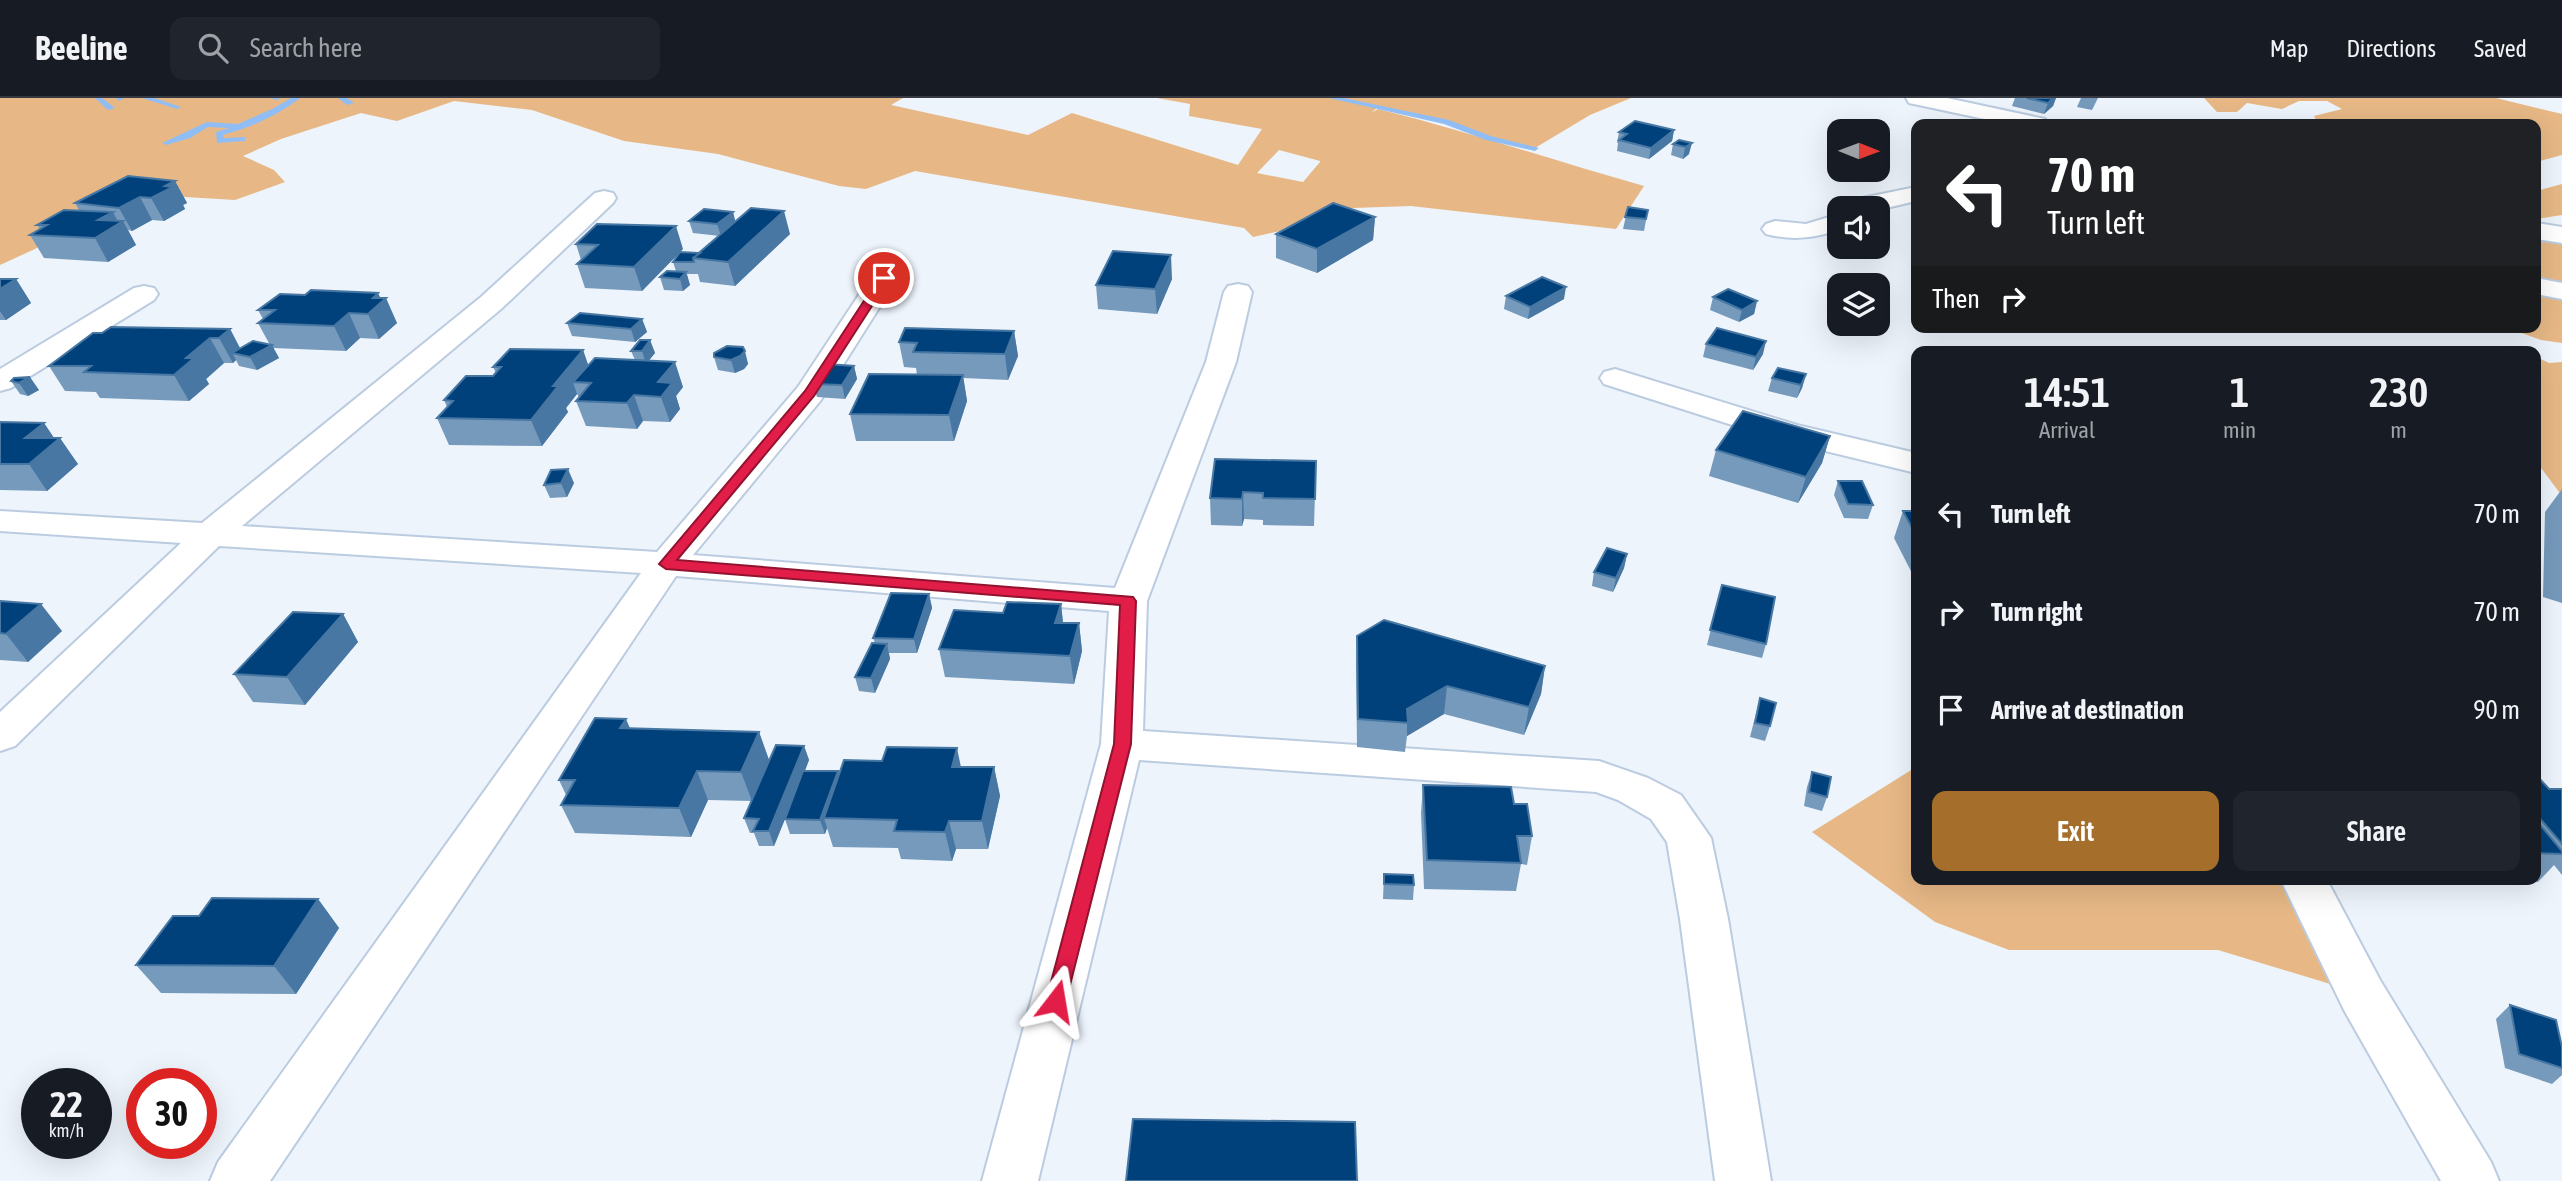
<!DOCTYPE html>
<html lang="en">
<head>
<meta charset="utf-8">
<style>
	body { margin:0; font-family:"Asap Condensed",sans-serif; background:#20242c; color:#f1f3f6; height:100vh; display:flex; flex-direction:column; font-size:26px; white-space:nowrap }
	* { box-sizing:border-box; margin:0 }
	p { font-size:23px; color:#9ea1a6 }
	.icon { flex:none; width:38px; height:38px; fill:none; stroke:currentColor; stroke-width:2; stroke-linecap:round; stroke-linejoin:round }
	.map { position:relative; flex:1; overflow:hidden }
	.panel { position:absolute; left:1911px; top:248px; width:630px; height:539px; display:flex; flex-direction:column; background:#171b24; border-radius:14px; box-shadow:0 7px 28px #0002 }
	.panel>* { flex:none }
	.hud { position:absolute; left:1911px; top:21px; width:630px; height:214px; border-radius:14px; box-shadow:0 7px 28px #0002; background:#202124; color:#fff; overflow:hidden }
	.needle { width:46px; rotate:91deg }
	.fabs { position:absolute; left:1827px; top:21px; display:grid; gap:14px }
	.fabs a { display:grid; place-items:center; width:63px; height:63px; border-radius:14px; background:#171b24; box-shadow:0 7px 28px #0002; font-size:35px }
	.speed { position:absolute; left:21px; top:970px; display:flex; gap:14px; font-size:35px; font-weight:700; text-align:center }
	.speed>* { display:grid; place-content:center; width:91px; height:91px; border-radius:50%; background:#171b24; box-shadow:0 7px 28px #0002; line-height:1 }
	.speed small { font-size:18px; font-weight:400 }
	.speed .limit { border:10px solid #d22; background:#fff; color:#111 }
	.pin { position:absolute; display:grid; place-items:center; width:60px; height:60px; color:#fff; margin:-30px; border:4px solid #fff; border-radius:50%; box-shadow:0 2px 7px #0007 }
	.me { position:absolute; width:77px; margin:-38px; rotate:14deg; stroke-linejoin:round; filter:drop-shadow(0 0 5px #0008) }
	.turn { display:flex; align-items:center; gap:24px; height:147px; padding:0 21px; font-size:32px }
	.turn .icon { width:91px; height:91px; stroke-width:2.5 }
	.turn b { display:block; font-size:49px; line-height:60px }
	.then { display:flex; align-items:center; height:66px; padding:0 21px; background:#0003; gap:14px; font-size:26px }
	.eta { display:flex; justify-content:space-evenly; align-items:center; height:119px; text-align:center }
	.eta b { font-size:42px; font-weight:600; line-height:49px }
	.button { display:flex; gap:14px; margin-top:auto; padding:14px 21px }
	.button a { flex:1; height:80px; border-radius:14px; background:#a56e2a; color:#fff; font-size:28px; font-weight:600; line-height:80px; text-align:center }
	.button a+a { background:#20242c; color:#f1f3f6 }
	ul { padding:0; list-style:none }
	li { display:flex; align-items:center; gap:21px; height:98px; padding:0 21px }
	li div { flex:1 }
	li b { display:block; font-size:26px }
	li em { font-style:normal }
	header { display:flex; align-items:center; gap:42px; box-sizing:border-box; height:98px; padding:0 35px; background:#171b24; border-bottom:2px solid #363941 }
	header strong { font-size:33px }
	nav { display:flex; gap:38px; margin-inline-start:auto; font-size:24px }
	.search { width:490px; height:63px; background:#20242c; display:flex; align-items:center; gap:18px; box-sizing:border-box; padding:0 24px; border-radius:14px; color:#9ea1a6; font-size:26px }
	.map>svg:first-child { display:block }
</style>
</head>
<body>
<header>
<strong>Beeline</strong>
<div class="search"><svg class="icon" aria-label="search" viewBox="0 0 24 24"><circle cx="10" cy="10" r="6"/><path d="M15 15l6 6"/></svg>Search here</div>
<nav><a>Map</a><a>Directions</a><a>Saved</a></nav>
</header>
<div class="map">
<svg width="2562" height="1083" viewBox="0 0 2562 1083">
	<rect width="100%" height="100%" fill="#edf4fc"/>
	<!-- green -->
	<g fill="#e7b886" fill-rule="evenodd">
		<path d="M0,0H903L891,7L1028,37L1072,15L1238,67L1262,31L1189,18L1190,6L1157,0H1631L1590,17L1535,50C1482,39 1432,19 1378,9L1371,15L1378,11C1467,33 1555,63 1644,88L1616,131L1411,108L1324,111L1294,130L1253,139L1244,130L915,73L866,91L839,88L718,56L624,43L532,12L454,3L397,23L361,15L281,41L243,58L274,72L285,84L235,102L119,95L35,151L0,167ZM1279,52L1320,63V64L1303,84L1257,75Z"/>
		<polygon points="2204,0 2496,0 2562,16 2562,57 2536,64 2536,26 2318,26 2314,18 2342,11 2327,3 2299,3 2282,11 2247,5 2237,14 2217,14"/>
		<polygon points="2562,86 2562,117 2536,121 2536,93"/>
		<polygon points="2536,138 2562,142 2562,245 2541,242 2505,229 2536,229"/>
		<polygon points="2536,259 2549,265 2562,264 2562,398 2536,363"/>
		<polygon points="1916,669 1916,782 2288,782 2340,889 2218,852 2009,852 1935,824 1812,734"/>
	</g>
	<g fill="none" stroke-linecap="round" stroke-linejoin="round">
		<!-- stream -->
		<g fill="#90bef4" fill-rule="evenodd">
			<polygon points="95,0 102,0 115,10 108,12"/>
			<polygon points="116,0 124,0 119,3"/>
			<polygon points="142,0 154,0 181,9 177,11"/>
			<polygon points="269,0 281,0 277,2"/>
			<path d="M291,0H300C279,17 249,30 223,37L224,40L245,39V43L217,45L216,34L229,30L208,29L190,40L166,47L162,45L207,24L238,26L274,10Z"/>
			<polygon points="338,0 347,0 354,5 347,7"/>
			<polygon points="1329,0 1344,0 1449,22 1491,38 1539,50 1535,53 1486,42 1444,26"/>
		</g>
		<!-- minor casing -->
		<g stroke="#bbcce0" stroke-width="4">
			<g id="minor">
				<polygon points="1906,0 1947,0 2045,21 2048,26 2008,26 1909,5"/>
				<polygon points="1916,89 1916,103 1878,112 1852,110 1862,100"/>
				<polygon points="604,93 613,95 616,100 613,105 501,211 242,428 657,454 798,289 874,174 884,172 894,174 898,180 821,302 693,457 1115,490 1206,264 1224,194 1228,188 1238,186 1248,188 1252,194 1236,264 1147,503 1143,633 1599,663 1648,680 1681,697 1711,740 1728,821 1771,1083 1715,1083 1680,821 1667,744 1651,721 1618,702 1596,694 1139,662 1038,1083 982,1083 1101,646 1109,513 676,478 270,1083 210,1083 218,1064 641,475 219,448 15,648 0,653 0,614 181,445 0,433 0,413 202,425 481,199 595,95"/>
				<path d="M1839,116V132C1813,140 1793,143 1766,136L1762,131L1766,126L1775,123L1806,126Z"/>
				<polygon points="2536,125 2562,129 2562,145 2536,141"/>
				<polygon points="2536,180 2562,185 2562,201 2536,196"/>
				<polygon points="144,188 154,190 158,196 154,202 11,290 0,293 0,271 134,190"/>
				<polygon points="1615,271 1797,327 1916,355 1916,375 1776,341 1604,286 1600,280 1604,274"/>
				<polygon points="2281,782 2327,782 2380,882 2491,1064 2499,1083 2441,1083 2344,912"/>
			</g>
		</g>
		<!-- minor -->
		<use href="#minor" fill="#fff" fill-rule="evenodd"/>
	</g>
	<!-- wall -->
	<g fill="#769abc">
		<polygon points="2015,0 2056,0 2053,8 2044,16 2012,8"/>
		<polygon points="2081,0 2098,0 2092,12 2077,9"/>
		<polygon points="1674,32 1672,43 1649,61 1617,53 1618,45 1617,45 1619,34"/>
		<polygon points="1679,42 1689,56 1683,61 1671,57 1673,46"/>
		<polygon points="175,83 187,105 183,107 185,111 164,123 152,122 132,133 128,132 136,147 108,164 44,160 30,137 40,131 37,127 79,112 75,105"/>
		<polygon points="1628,109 1648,112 1644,133 1623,131"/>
		<polygon points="733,114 735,124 790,136 735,188 700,184 698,176 687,176 690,187 683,193 664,192 660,179 676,173 673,164 700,155 720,138 693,135 689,123"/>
		<polygon points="1375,119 1373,142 1317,175 1276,160 1276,136"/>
		<polygon points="576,146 683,151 642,193 585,190 577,166 581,162"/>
		<polygon points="0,181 16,181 31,205 6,222 0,222"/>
		<polygon points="1172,181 1157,216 1098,211 1096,187"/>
		<polygon points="1506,198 1564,201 1528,221 1504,211"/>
		<polygon points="1713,199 1757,203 1754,216 1739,224 1710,212"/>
		<polygon points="381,200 397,225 379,241 360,240 346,253 273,250 279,260 257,272 239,268 236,262 233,265 224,265 206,281 209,286 189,303 100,300 96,294 65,293 49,268 230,231 240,250 270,247 258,225 263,221 258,212"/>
		<polygon points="642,221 647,234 635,244 572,238 567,225"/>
		<polygon points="1014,233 1018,258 1008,282 963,280 967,303 954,343 856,343 850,316 917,277 916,270 904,269 899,244"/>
		<polygon points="650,242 655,255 649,262 683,289 676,298 680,311 670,324 643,323 637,331 586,328 576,303 579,299 577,296 566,310 568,314 542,348 449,347 437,320 447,309 444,302 493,278 496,275 493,269 583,252 588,267 635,262 631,253"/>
		<polygon points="1706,246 1763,256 1753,272 1703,259"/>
		<polygon points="743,249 748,266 744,271 735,275 718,272 714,259"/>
		<polygon points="854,268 857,281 845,301 817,299 813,286"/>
		<polygon points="1806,276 1802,290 1797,300 1768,293 1772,280"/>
		<polygon points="14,280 39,292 28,298 20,296 11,283"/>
		<polygon points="0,324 44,325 54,340 78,366 47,393 0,392"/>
		<polygon points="1830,338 1822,365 1798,405 1709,378 1716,352"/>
		<polygon points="1316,363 1314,428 1263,427 1263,422 1244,421 1242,428 1211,427 1210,400"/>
		<polygon points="1838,383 1873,407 1868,421 1844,420 1834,397"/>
		<polygon points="574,385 567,399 550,400 544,387"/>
		<polygon points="2562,391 2562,505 2543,499 2545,414"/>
		<polygon points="1903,413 1916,413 1916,483 1894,440"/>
		<polygon points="1627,456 1624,470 1613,494 1592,488 1594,474"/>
		<polygon points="1722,487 1766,546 1762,560 1707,547"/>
		<polygon points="929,496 932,510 917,555 889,555 890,561 875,595 859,593 855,579 875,545 873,540"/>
		<polygon points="0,503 62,533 28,564 0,562"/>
		<polygon points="1061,506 1063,525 1079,525 1082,553 1074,586 945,579 939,551 1003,515"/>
		<polygon points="343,516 358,544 305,607 253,604 234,576"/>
		<polygon points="1357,538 1545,568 1541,596 1524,637 1444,616 1407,638 1405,654 1357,649 1356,566"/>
		<polygon points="1760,600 1770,628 1765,643 1750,639"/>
		<polygon points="630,631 759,634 769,662 752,703 708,702 691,739 575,735 561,707 566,697 559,682"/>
		<polygon points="804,648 809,662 805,673 838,673 839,678 961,669 994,669 1000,698 988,751 956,751 952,763 901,761 898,750 833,749 827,730 825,736 790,736 785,721 774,748 759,748 754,735 750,735 744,720"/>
		<polygon points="1812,674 1827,699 1822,713 1804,708 1807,689"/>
		<polygon points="2536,678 2549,691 2562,691 2562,777 2554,767 2538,784 2481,782 2536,782"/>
		<polygon points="1423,687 1514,706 1532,738 1527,767 1521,766 1516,793 1424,791 1421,715"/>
		<polygon points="1384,776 1414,787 1413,802 1383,801"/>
		<polygon points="318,801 339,830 296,896 161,895 136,867 199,818"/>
		<polygon points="2510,907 2562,949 2562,977 2552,986 2505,970 2496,921"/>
	</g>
	<!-- shaded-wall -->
	<g fill="#4777a2">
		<polygon points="2053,0 2056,0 2053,8 2044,16 2048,5"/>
		<polygon points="1674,32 1672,43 1649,61 1651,50"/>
		<polygon points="1692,45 1689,56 1683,61 1685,49"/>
		<polygon points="175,83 187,105 183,107 185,111 164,123 151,100 165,88"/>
		<polygon points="140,99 152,122 132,133 119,110"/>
		<polygon points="784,113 790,136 735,188 728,164"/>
		<polygon points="113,114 119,126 123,123 136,147 108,164 95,140 98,122"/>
		<polygon points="733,114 736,126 721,138 717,126"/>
		<polygon points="1375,119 1373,142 1317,175 1317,151"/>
		<polygon points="676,128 683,151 642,193 634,169"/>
		<polygon points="1171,157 1172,181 1157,216 1155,191"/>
		<polygon points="686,174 690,187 683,193 680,181"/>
		<polygon points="16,181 31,205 6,222 0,213 0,191"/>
		<polygon points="1566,189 1564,201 1528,221 1530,209"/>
		<polygon points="378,195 382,203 386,200 397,225 379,241 368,216 373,200"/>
		<polygon points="1757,203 1754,216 1739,224 1742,212"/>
		<polygon points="349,215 360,240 346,253 334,228"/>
		<polygon points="642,221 647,234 635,244 631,231"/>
		<polygon points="230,231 243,256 232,255 236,262 233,265 219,240"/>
		<polygon points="1014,233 1018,258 1008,282 1005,256"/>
		<polygon points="210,240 224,265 206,281 209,286 189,303 174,277 186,260"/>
		<polygon points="650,242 655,255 646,266 642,253"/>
		<polygon points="1766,243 1763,256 1753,272 1756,259"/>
		<polygon points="272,247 279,260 257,272 250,259"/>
		<polygon points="583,252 592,278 573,284 577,296 566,310 568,314 542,348 531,322 553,288"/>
		<polygon points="745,253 748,266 744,271 735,275 731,262"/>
		<polygon points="675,264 683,289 676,298 680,311 670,324 661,299 658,284"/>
		<polygon points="854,268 857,281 845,301 842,287"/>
		<polygon points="1806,276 1802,290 1797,300 1801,287"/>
		<polygon points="963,277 967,303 954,343 949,317"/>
		<polygon points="30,279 39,292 28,298 19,285"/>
		<polygon points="634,297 643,323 637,331 627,305"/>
		<polygon points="44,325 56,343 60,340 78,366 47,393 29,366 25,340"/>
		<polygon points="1830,338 1822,365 1798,405 1806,379"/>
		<polygon points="568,371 574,385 567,399 561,385"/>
		<polygon points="1243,394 1244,421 1242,428 1242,401"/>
		<polygon points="1627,456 1624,470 1613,494 1616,480"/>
		<polygon points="929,496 932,510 917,555 914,541"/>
		<polygon points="41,506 62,533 28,564 6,536"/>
		<polygon points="1061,506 1064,534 1055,525"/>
		<polygon points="343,516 358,544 305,607 287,579"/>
		<polygon points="1079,525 1082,553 1074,586 1070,558"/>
		<polygon points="887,546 890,561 875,595 871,580"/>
		<polygon points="1545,568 1541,596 1524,637 1529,609"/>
		<polygon points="1447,588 1444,616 1407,638 1407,611"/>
		<polygon points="626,621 638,649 620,630"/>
		<polygon points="759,634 769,662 752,703 741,674"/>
		<polygon points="804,648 809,662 774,748 769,733"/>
		<polygon points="957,650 963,679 952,669"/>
		<polygon points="994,669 1000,698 988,751 982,723"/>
		<polygon points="697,673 708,702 691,739 679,710"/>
		<polygon points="838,673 842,688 824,720 827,730 825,736 820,722"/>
		<polygon points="949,723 956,751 952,763 945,734"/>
		<polygon points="318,801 339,830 296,896 274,868"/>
	</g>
	<!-- building -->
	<g fill="#00417b" stroke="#4777a2" stroke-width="2">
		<polygon points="2027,0 2053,0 2048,5"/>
		<polygon points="1635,23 1674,32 1651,50 1619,42 1627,36 1619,34"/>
		<polygon points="1679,42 1692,45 1685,49 1673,46"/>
		<polygon points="128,78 175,83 165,88 173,89 151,100 140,99 119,110 75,105"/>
		<polygon points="1333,105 1375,119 1317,151 1276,136"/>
		<polygon points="1628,109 1648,112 1646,121 1625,119"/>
		<polygon points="751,110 784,113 728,164 693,160"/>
		<polygon points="704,111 733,114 717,126 689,123"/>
		<polygon points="64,112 113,114 98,122 123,123 95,140 30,137 47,127 37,127"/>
		<polygon points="597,126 676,128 634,169 577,166 598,147 576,146"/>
		<polygon points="1113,153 1171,157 1155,191 1096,187"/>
		<polygon points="680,154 700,155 693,160 694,164 673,164"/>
		<polygon points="667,173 686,174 680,181 660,179"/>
		<polygon points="1542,179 1566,189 1530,209 1506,198"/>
		<polygon points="0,181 16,181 0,191"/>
		<polygon points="1728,191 1757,203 1742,212 1713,199"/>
		<polygon points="311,192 378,195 373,200 386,200 368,216 349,215 334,228 258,225 275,212 258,212 280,196 305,197"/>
		<polygon points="580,215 642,221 631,231 567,225"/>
		<polygon points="111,229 230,231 219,240 210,240 186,260 194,260 174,277 84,274 91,268 49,268 93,235 102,235"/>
		<polygon points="905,230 1014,233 1005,256 913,254 917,245 899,244"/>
		<polygon points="1717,230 1766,243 1756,259 1706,246"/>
		<polygon points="640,242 650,242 642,253 631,253"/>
		<polygon points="253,243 272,247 250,259 232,255"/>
		<polygon points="727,248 743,249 745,253 740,258 731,262 714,259 714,255"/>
		<polygon points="510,251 583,252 553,288 558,288 531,322 437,320 453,303 444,302 466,278 493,278 501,269 493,269"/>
		<polygon points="595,260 675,264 658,284 672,285 661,299 634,297 627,305 576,303 591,285 573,284"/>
		<polygon points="826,266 854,268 842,287 813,286"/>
		<polygon points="1778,270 1806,276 1801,287 1772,280"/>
		<polygon points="869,276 963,277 949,317 850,316"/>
		<polygon points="30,279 19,285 11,283 14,280"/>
		<polygon points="1743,313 1830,338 1806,379 1716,352"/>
		<polygon points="0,324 44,325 25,340 60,340 29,366 0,366"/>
		<polygon points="1215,361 1316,363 1315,401 1263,400 1263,395 1243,394 1242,401 1210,400"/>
		<polygon points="568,371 561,385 544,387 551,372"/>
		<polygon points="1838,383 1862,383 1873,407 1848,406"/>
		<polygon points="1903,413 1916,413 1916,437"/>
		<polygon points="1607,450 1627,456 1616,480 1594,474"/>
		<polygon points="1722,487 1775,499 1766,546 1710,532"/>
		<polygon points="891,495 929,496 914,541 873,540"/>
		<polygon points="0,503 41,506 6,536 0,535"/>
		<polygon points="1007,504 1061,506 1055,525 1079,525 1070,558 939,551 954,512 1003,515"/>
		<polygon points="293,514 343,516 287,579 234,576"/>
		<polygon points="1384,522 1545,568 1529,609 1447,588 1407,611 1408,625 1358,621 1357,538"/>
		<polygon points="872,545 887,546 871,580 855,579"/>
		<polygon points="1760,600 1776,605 1770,628 1755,625"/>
		<polygon points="595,620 626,621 620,630 759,634 741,674 697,673 679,710 561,707 575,682 559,682"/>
		<polygon points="776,647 804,648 769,733 753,733 759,721 744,720"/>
		<polygon points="887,649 957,650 952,669 994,669 982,723 949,723 945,734 894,733 897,722 824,720 844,662 882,663"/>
		<polygon points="803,673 838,673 820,722 785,721"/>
		<polygon points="1812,674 1831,679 1827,699 1809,694"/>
		<polygon points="2536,678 2538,679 2549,691 2562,691 2562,746 2536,716"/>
		<polygon points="1423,687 1511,689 1514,706 1527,706 1532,738 1517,738 1521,765 1427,762"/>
		<polygon points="2536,722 2562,753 2562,756 2536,755"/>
		<polygon points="1384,776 1413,777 1414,787 1384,786"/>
		<polygon points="212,800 318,801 274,868 136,867 173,818 199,818"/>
		<polygon points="2510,907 2556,922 2562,949 2562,970 2519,956"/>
		<polygon points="1133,1021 1355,1024 1357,1083 1126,1083"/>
	</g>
	<!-- route -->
	<polygon fill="#e11d48" stroke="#92132f" stroke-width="2" points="884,177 890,180 814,298 677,462 1133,499 1136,503 1131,646 1066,903 1063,909 1056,912 1049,909 1046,903 1114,646 1120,507 666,471 659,466 805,293 879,180"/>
</svg>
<div class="fabs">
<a><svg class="needle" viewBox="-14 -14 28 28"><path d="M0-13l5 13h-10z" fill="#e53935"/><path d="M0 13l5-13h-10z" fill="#9ea1a6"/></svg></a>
<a><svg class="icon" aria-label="sound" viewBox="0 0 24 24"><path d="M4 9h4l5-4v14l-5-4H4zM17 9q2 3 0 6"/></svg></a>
<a><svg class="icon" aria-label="layers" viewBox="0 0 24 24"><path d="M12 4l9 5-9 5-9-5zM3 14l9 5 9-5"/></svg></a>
</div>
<div class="speed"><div>22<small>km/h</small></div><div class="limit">30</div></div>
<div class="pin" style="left:884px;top:180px;background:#d93025"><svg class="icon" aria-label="arrive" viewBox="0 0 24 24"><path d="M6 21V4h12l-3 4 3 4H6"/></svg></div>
<svg class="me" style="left:1056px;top:903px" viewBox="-20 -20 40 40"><path d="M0-17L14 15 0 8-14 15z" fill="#e11d48" stroke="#fff" stroke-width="4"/></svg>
<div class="hud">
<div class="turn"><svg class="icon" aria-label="left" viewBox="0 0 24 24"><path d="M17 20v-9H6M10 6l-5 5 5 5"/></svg><div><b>70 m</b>Turn left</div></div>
<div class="then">Then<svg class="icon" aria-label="right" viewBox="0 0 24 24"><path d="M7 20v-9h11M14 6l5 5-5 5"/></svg></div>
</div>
<section class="panel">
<div class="eta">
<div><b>14:51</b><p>Arrival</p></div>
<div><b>1</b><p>min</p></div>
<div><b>230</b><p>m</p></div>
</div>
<ul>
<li><svg class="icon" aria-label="left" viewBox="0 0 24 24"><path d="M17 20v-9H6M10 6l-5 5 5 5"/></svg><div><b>Turn left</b></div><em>70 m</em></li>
<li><svg class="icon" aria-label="right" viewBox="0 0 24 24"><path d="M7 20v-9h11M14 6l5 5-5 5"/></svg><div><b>Turn right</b></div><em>70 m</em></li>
<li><svg class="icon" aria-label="arrive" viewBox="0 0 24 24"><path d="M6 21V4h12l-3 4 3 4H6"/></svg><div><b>Arrive at destination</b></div><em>90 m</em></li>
</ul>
<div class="button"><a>Exit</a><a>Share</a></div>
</section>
</div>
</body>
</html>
